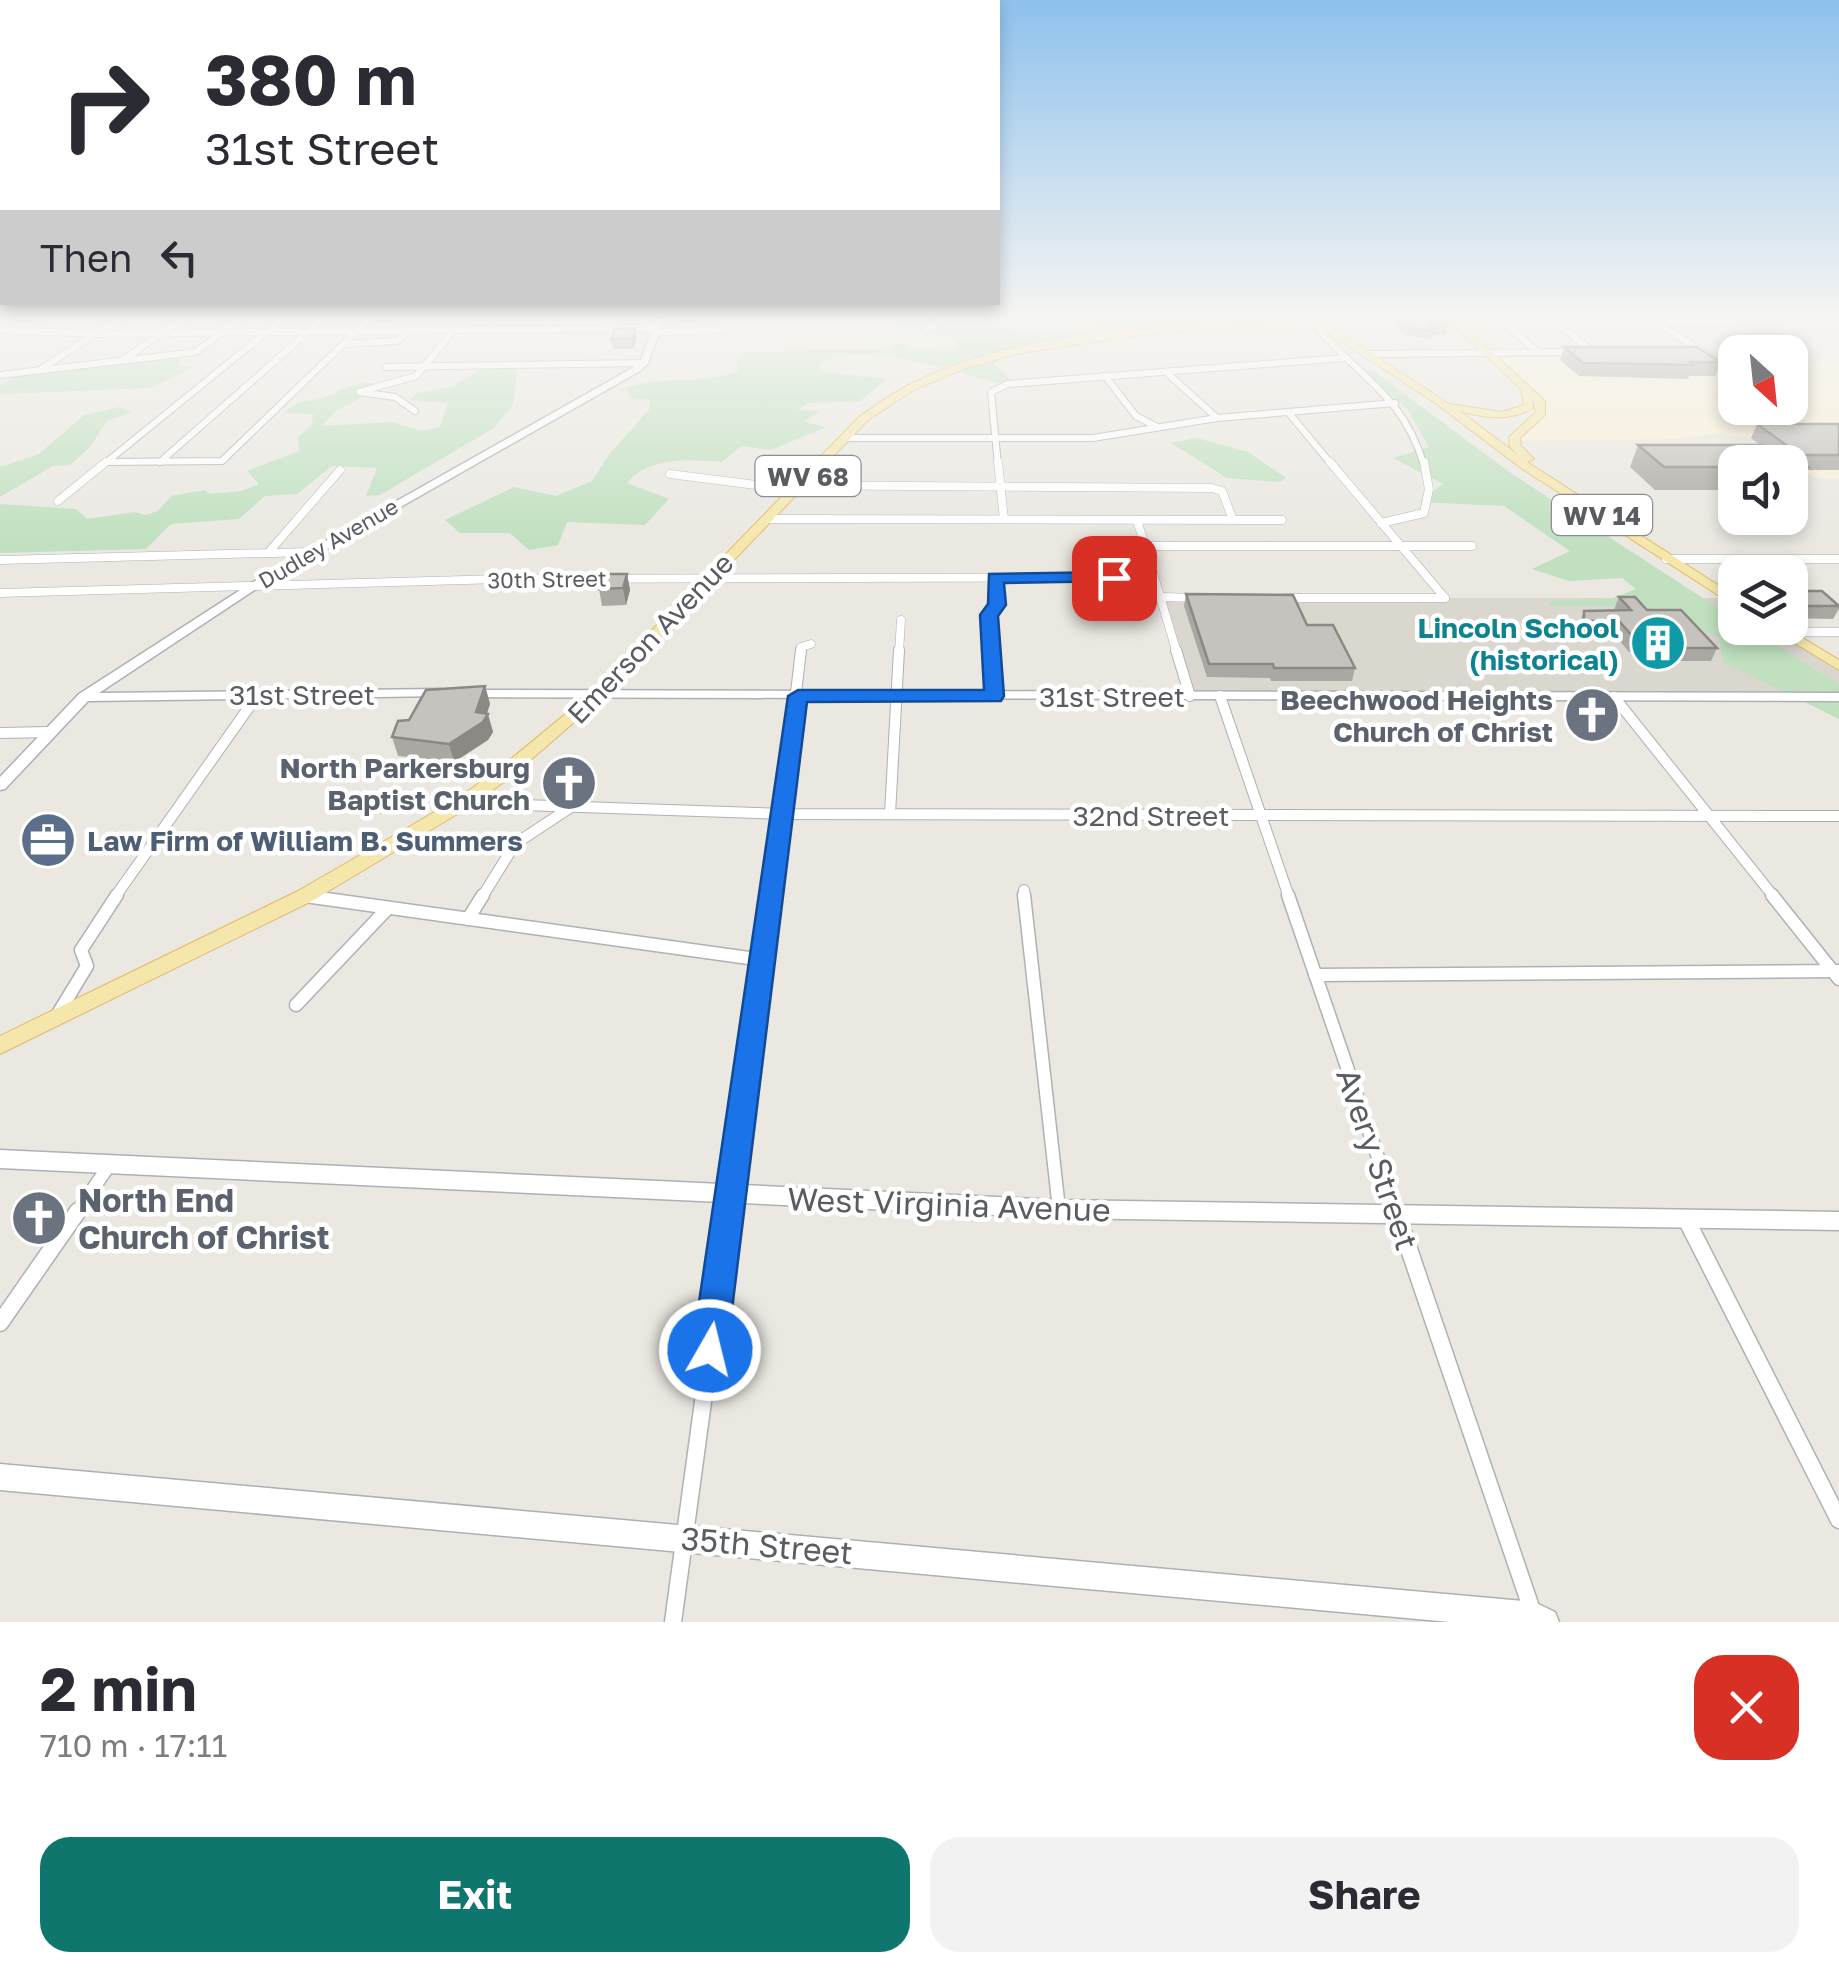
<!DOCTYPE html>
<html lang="en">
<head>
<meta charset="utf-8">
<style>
	body { margin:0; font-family:"Golos Text",sans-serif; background:#f2f2f3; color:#2b2b33; height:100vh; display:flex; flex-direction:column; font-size:38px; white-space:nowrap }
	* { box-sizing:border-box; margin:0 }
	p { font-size:32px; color:#7c7c81 }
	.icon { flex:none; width:55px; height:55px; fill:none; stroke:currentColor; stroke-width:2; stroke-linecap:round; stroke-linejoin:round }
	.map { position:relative; height:1622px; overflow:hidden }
	.side { display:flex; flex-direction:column; background:#fff; flex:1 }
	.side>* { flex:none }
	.hud { position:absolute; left:0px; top:0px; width:1000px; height:305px; box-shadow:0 5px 15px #0003; background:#fff; color:#2b2b33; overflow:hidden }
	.needle { width:65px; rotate:153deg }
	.tools { position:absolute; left:1718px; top:335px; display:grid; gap:20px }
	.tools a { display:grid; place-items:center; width:90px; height:90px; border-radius:20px; background:#fff; box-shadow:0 5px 15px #0003; font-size:50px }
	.pin { position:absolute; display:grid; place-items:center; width:85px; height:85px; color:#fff; margin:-42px; border-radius:20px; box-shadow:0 5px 15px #0006 }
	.me { position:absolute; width:110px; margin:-55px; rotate:8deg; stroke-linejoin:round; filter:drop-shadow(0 0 8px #0008) }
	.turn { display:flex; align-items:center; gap:35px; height:210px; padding:0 40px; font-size:45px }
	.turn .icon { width:130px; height:130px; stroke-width:2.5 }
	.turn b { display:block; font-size:70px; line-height:85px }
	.then { display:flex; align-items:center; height:95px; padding:0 40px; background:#0003; gap:20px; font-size:38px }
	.round { display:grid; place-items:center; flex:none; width:105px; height:105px; border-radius:30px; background:#f2f2f3 }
	.head { display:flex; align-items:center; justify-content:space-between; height:170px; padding:0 40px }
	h1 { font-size:60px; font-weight:700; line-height:75px }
	.primary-button { display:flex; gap:20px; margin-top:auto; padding:20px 40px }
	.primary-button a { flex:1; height:115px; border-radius:30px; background:#0f766e; color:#fff; font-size:40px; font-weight:700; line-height:115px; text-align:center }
	.primary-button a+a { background:#f2f2f3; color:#2b2b33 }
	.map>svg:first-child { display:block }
</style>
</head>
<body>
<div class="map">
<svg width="1839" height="1622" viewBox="0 0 1839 1622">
	<rect width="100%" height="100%" fill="#eae8e1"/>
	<!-- commercial -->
	<polygon fill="#f9f0d7" points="1493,352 1735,360 1735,408 1790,408 1790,358 1839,358 1839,479 1818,478 1793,470 1790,462 1783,462 1751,438 1716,434 1673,439 1514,441 1542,407 1488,354"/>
	<!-- education -->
	<polygon fill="#dad7cf" points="1160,598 1728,598 1735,602 1735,628 1777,628 1839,666 1839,697 1190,696"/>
	<!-- green -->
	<g fill="#c0e0c0">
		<path d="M896,318C912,318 929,316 944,318C997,325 1063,348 1113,318H1259C1181,322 1061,325 994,364L1012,381L1002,384C957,373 859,337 820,364L821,372L886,379L860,401L808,403L799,410L820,411L804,422L826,427L771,450L741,446L722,462C691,459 647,457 627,483L669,499L645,525L567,522L558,545L529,550L510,533H460L445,520L514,487L556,496L592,481L610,453L649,410L650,400L631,398L626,388C664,375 706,385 738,371L737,357L747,352L891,349L900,342L911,348L954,349L956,340L896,326Z"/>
		<polygon points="182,356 177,366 194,367 151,388 0,394 0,386 14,376"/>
		<path d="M518,366L513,405L494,428L380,495L366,496L377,468L332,466L297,494L265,496L239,519L171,524L146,549L0,553V504L76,509L87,519L134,512L146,515L158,511L171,496L205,490L210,494L242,491L259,484L247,471L299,451L298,437L312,425L313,414L285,413C302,396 303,404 322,398C351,388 352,379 385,385L336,411L322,426L393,422L420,431L440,427L448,403L410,400L417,393L453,387L483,367Z"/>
		<polygon points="1371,369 1512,474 1735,619 1735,628 1748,628 1839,684 1839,719 1723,662 1719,637 1645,607 1549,606 1551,601 1610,599 1636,589 1622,578 1569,581 1532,569 1570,551 1504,506 1419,502 1443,484 1393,458 1429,447 1408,410 1364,372"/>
		<polygon points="119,407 132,412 107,421 90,447 70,465 53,466 0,497 0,467 39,454 84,415"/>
		<polygon points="1197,438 1248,452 1286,478 1280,482 1227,478 1171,443"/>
	</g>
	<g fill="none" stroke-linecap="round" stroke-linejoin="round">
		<!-- street-far4 casing -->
		<g stroke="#aeb1b5" stroke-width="8">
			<g id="street-far4">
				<polyline points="1070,318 1075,325"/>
				<polyline points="1498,318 1538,352"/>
				<polyline points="1550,318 1595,353"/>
				<polyline points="1649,318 1735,372"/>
				<polyline points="0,320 4,318"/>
				<polyline points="1656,322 1735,322"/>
				<path d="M1322,327L1319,330C1363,380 1403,396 1424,465"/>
				<polyline points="927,329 945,318"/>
				<polyline points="0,330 95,334 658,328"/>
				<polyline points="657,332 722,330 729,325 730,318"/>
				<polyline points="344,344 397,341 407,331"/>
				<polyline points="1365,354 1573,352"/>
				<polyline points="123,360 183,318"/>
				<polyline points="386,367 644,363"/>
				<polyline points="41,369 120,318"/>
				<polyline points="1166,372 1217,418"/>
				<polyline points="0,375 196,352 240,318"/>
				<polyline points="1105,376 1136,416 1157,427"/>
				<polyline points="415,411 395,397 359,392 416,376 454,330"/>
				<polyline points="1288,412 1332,465"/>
				<polyline points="845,438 1093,438 1217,418 1395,403"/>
				<polyline points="107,462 222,461 370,318"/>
				<polyline points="160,462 324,318"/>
				<polyline points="103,465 284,318"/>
				<polyline points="998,465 991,392 1008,384 1344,358"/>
			</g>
		</g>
		<!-- street-far3 casing -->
		<g stroke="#aeb1b5" stroke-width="9">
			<g id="street-far3">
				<polyline points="998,462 1004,519"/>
				<polyline points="1330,462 1445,598"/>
				<polyline points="670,474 756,485 1212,488 1222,491 1233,520"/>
				<polyline points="58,501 106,462"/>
				<polyline points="767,519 1282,520"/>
				<polyline points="1137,520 1177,653"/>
				<polyline points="1381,523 1424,513 1429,489 1424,462"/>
				<polyline points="1145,546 1472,546"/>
				<polyline points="268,553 340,470"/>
				<polyline points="1666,559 1839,559"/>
				<polyline points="0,560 309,552"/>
				<polyline points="0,593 500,579 1154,577"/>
				<polyline points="1160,597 1199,598"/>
				<polyline points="1286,598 1445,598"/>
				<polyline points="1785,632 1839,632"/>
				<polyline points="800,653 801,647 811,644"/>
				<polyline points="899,653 901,620"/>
				<polyline points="991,653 989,615 997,605 995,578"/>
			</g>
		</g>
		<!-- street-far2 casing -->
		<g stroke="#aeb1b5" stroke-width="12">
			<g id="street-far2">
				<polyline points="991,650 994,696"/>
				<polyline points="1176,650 1190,696"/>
				<polyline points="1220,696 1289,897"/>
				<polyline points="1614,697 1774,897"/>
				<polyline points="0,733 49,732"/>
				<polyline points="465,803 783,814 1839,816"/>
				<polyline points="890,814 899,650"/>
				<polyline points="1024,890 1025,897"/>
				<polyline points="305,896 312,897"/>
				<polyline points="115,897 259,693"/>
				<polyline points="482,897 515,844 571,807"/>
				<polyline points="772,897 801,650"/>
			</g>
		</g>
		<!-- street-far1 casing -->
		<g stroke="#aeb1b5" stroke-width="15">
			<g id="street-far1">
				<polyline points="1024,895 1059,1209"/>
				<polyline points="1288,895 1397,1213"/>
				<polyline points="1772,895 1839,979"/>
				<polyline points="305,896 763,960"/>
				<polyline points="468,919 483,895"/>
				<polyline points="1315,975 1839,971"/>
				<polyline points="296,1005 388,908"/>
				<polyline points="56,1017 87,966 81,950 117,895"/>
				<polyline points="76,1213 111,1163"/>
				<polyline points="729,1213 772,895"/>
			</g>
		</g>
		<!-- street casing -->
		<g stroke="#aeb1b5" stroke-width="19">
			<g id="street">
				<polyline points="1396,1211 1536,1622"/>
				<polyline points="1686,1219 1839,1520"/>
				<polyline points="0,1323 78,1211"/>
				<polyline points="673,1622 729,1211"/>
			</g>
		</g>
		<!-- secondary casing -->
		<g stroke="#adb0b5" stroke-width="3">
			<g id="secondary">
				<polygon points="657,318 665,318 648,363 640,371 256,589 99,693 440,689 445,690 447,693 445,696 88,701 5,789 0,790 0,777 79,694 248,585 634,367 640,362"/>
				<polygon points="468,690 1839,693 1839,701 463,697 461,694 463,691"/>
				<polygon points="0,1150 1059,1200 1839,1212 1839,1230 1059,1218 0,1168"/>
				<polygon points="0,1464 1534,1602 1555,1612 1559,1622 1450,1622 0,1490"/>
			</g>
		</g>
		<!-- primary casing -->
		<g stroke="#e0ba65" stroke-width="2">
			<g id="primary">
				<path d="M1287,318H1318L1449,404L1502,412L1524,405L1521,389L1446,318H1455L1545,401V415L1520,438L1521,446L1534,459L1527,462L1735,596V606L1521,468L1438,405L1310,321L1140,335L1021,353L966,368L914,390L868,420L601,699L512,776L469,807L312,901L0,1054V1036L298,891L457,799L500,768L591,693L860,416C875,406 890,395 905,387C1013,328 1167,329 1287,318ZM1533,400L1536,412L1509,437L1510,447L1518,455L1460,411C1485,418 1509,422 1533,408Z"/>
				<polygon points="1770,628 1786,628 1839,660 1839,670"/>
			</g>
		</g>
		<!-- street-far4 -->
		<use href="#street-far4" stroke="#fff" stroke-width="6"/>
		<!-- street-far3 -->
		<use href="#street-far3" stroke="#fff" stroke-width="8"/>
		<!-- street-far2 -->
		<use href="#street-far2" stroke="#fff" stroke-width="10"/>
		<!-- street-far1 -->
		<use href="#street-far1" stroke="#fff" stroke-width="12"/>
		<!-- street -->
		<use href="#street" stroke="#fff" stroke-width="16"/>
		<!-- secondary -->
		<use href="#secondary" fill="#fff" fill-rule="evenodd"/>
		<!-- primary -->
		<use href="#primary" fill="#f5e7ac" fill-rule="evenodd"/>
	</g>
	<!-- wall -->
	<g fill="#aaa8a3">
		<polygon points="1389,318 1398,318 1447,326 1445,335 1433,335 1432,339 1404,335"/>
		<polygon points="637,337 633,349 613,349 611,339"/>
		<polygon points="1564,347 1721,362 1715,376 1689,376 1688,379 1579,376 1560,360"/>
		<polygon points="1757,424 1839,424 1839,470 1806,470 1797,490 1790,490 1790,462 1735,462 1735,490 1655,490 1630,467 1638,445 1760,445 1751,438"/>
		<polygon points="1734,562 1785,572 1735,572 1735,580 1729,575"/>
		<polygon points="627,574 630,590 626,605 602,606 599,589"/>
		<polygon points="1790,577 1806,591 1839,605 1839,609 1833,619 1790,618"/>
		<polygon points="1186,594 1307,625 1355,668 1352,681 1271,681 1270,678 1207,677 1184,606"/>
		<polygon points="1619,597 1717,648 1711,661 1676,661 1668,652 1629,652 1614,634 1579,634 1579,624 1584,611 1614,610"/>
		<polygon points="485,686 490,704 487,714 493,732 488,740 454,762 398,756 392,737 409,720"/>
	</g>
	<!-- shaded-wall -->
	<g fill="#8b8885">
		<polygon points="636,328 637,337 633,349 632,339"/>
		<polygon points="627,574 630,590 626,605 623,588"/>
		<polygon points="485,686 490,704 485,718 488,714 493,732 488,740 454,762 449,744 476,712"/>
	</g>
	<!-- building -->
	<g fill="#c6c3be" stroke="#8b8885" stroke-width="2.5">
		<polygon points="1398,318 1439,318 1447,326 1430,326 1434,331 1406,327"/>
		<polygon points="636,328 632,339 611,339 615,329"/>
		<polygon points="1564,347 1697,347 1721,362 1690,362 1694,365 1583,363"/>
		<polygon points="1757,424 1839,424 1839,455 1800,455"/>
		<polygon points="1638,445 1762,445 1777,456 1792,456 1808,467 1790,467 1790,462 1735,462 1735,467 1664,467"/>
		<polygon points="1734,562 1773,562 1785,572 1746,572"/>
		<polygon points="604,574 627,574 623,588 599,589"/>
		<polygon points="1790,577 1806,591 1822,591 1839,606 1798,606 1790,599"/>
		<polygon points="1186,594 1293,595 1307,625 1333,625 1355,668 1274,668 1273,664 1209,664"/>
		<polygon points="1619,597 1635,597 1647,610 1681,610 1717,648 1682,648 1673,639 1635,639 1619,621 1584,621 1584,611 1631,610"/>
		<polygon points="485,686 476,712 488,714 483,722 449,744 392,737 398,721 409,720 426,690"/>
	</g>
	<!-- sky -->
	<linearGradient id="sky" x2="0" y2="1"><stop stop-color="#8ec1ed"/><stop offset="0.58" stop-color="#f6f5f2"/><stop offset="1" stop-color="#f6f5f2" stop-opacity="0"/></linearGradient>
	<rect width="1839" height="545" fill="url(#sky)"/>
	<!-- route -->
	<polygon fill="#1a73e8" stroke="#114b97" stroke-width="2.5" points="1114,572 1123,578 1121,581 1004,583 1006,605 998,616 1004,696 1001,701 807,702 727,1350 722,1363 710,1368 697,1363 692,1350 788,696 798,690 984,690 980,615 988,604 989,574"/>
	<!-- icons -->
	<defs>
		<g id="building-disc" transform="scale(2.875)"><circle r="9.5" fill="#0f9aa8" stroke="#fff"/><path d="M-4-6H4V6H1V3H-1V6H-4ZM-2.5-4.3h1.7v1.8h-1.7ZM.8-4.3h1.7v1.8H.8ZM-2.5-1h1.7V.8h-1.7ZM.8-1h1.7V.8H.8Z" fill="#fff"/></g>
		<g id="church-disc" transform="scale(2.875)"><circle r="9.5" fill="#6b7280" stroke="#fff"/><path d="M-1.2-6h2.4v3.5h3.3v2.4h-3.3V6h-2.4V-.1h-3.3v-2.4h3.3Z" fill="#fff"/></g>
		<g id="office-disc" transform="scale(2.875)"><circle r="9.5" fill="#5c6f8a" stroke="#fff"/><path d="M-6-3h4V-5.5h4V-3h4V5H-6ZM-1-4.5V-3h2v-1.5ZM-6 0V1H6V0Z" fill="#fff"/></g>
	</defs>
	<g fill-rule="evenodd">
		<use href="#building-disc" x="1658" y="643"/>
		<use href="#church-disc" x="1592" y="715"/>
		<use href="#church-disc" x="569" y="783"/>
		<use href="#office-disc" x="48" y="840"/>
		<use href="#church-disc" x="39" y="1218"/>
	</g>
	<g text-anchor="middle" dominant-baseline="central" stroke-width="9" stroke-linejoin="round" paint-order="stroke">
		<!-- far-street labels -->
		<g font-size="22" fill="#595c60" stroke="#fff">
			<text transform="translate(328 543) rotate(-30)">Dudley Avenue</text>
			<text transform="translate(547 579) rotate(-1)">30th Street</text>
		</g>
		<!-- shield labels -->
		<g fill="#fff" stroke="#8b8d90" stroke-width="2.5">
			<rect x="755.5" y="456" width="105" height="40" rx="8"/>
			<rect x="1552" y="495" width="100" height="40" rx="8"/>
		</g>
		<g font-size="25" font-weight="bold" fill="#595c60">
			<text x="808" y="476">WV 68</text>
			<text x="1602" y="515">WV 14</text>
		</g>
		<!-- culture labels -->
		<g font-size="28" font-weight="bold" fill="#0d838f" stroke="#fff" text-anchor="end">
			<text x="1619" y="627">Lincoln School<tspan x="1619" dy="32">(historical)</tspan></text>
		</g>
		<!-- street labels -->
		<g font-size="28" fill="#595c60" stroke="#fff">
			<text transform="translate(650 638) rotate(-46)">Emerson Avenue</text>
			<text x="302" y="694">31st Street</text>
			<text x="1112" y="696">31st Street</text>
			<text x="1151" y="815">32nd Street</text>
		</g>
		<!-- worship labels -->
		<g font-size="28" font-weight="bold" fill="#5b616d" stroke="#fff" text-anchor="end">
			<text x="1553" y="699">Beechwood Heights<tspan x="1553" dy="32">Church of Christ</tspan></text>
			<text x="530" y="767">North Parkersburg<tspan x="530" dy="32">Baptist Church</tspan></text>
		</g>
		<!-- service labels -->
		<g font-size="28" font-weight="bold" fill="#4e5e75" stroke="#fff" text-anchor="start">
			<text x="87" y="840">Law Firm of William B. Summers</text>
		</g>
		<!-- near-street labels -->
		<g font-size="32" fill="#595c60" stroke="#fff">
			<text transform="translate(1378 1159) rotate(71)">Avery Street</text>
			<text transform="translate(949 1204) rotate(2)">West Virginia Avenue</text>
			<text transform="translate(767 1545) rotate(5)">35th Street</text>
		</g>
		<!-- near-worship labels -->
		<g font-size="32" font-weight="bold" fill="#5b616d" stroke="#fff" text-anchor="start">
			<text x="78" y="1200">North End<tspan x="78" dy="37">Church of Christ</tspan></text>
		</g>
	</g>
</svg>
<div class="tools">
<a><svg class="needle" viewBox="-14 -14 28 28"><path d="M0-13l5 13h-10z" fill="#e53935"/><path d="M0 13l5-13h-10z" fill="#7c7c81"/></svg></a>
<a><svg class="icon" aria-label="sound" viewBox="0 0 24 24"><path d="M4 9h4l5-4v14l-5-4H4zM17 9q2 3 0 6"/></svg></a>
<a><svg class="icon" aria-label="layers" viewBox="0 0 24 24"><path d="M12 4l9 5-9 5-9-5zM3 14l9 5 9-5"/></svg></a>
</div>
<div class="pin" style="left:1114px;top:578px;background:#d93025"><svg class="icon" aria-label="arrive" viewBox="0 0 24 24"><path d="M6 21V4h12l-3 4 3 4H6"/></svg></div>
<svg class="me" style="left:710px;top:1350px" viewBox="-20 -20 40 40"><circle r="17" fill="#1a73e8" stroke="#fff" stroke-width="3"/><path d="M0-11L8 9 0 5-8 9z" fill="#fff"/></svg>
<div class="hud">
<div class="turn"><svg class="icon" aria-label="right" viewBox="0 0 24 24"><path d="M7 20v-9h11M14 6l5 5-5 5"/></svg><div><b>380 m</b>31st Street</div></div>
<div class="then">Then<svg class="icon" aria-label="left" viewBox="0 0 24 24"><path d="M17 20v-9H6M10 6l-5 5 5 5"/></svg></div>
</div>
</div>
<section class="side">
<div class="head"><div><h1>2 min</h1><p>710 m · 17:11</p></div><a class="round" style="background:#d93025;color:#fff"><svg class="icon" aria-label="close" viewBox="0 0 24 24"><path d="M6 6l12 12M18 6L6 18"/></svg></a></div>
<div class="primary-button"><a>Exit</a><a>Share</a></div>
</section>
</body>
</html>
